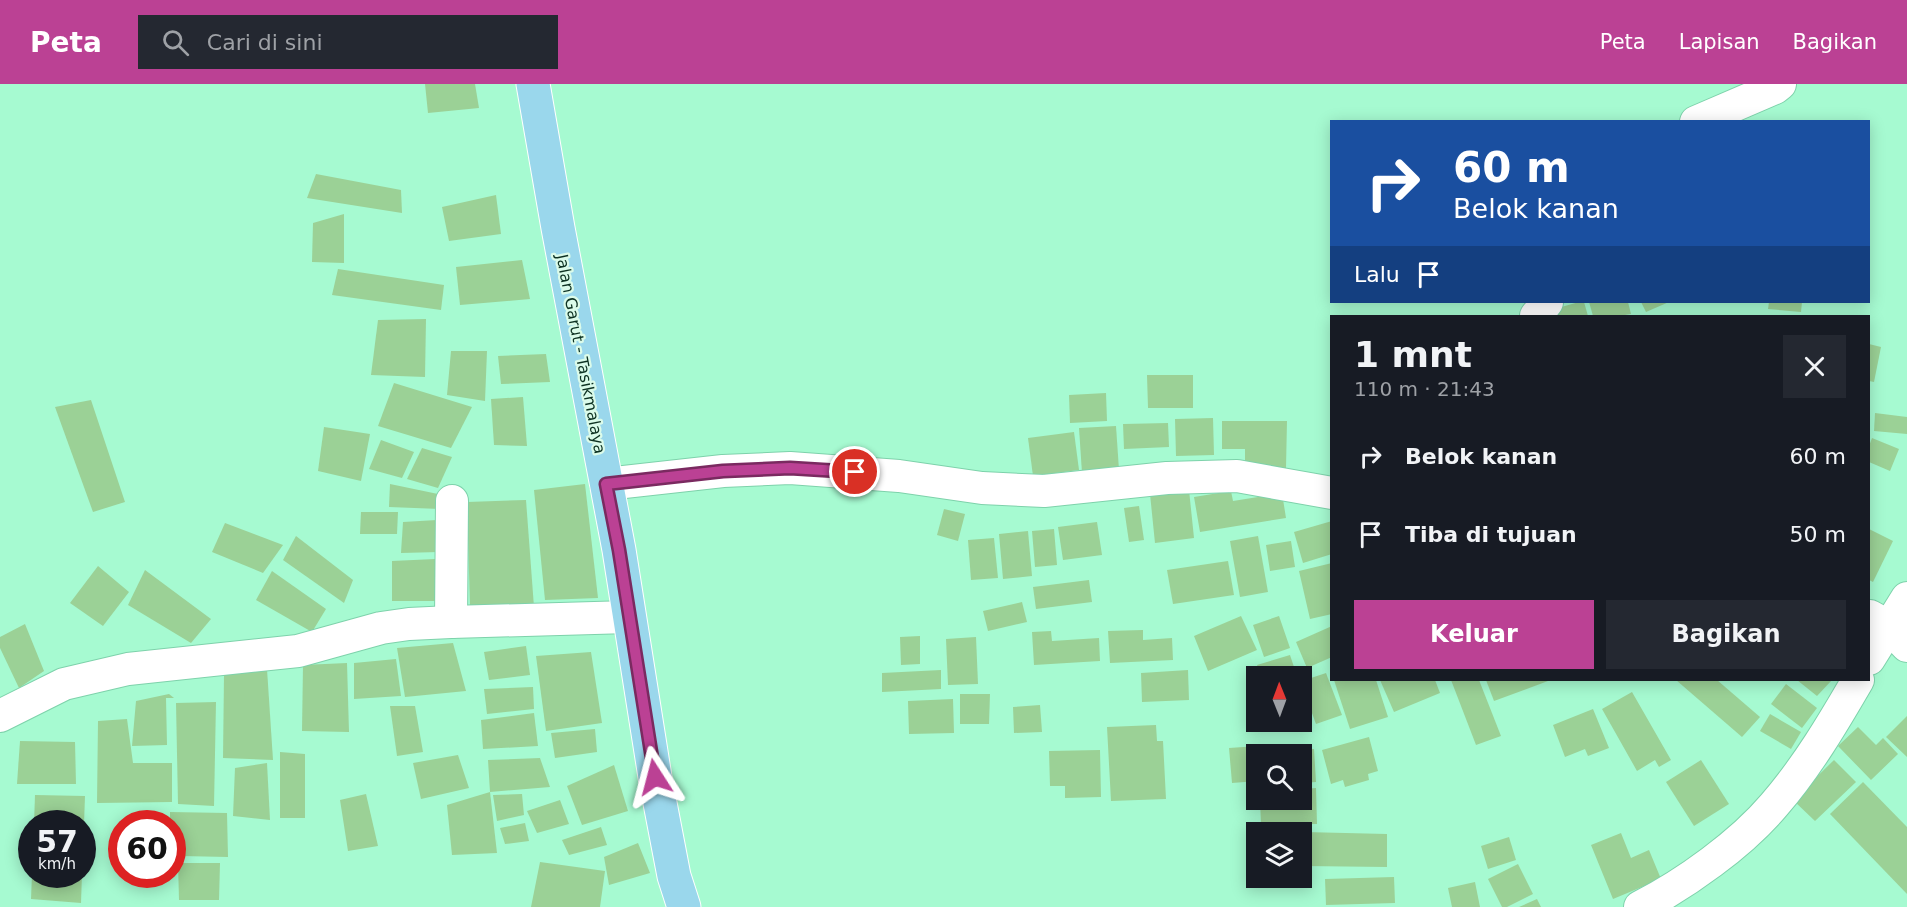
<!DOCTYPE html>
<html lang="id">
<head>
<meta charset="utf-8">
<style>
	body { margin:0; font-family:"DejaVu Sans",sans-serif; background:#242831; color:#f1f3f6; height:100vh; display:flex; flex-direction:column; font-size:22px; white-space:nowrap }
	* { box-sizing:border-box; margin:0 }
	p { font-size:20px; color:#9ea1a6 }
	.icon { flex:none; width:33px; height:33px; fill:none; stroke:currentColor; stroke-width:2; stroke-linecap:round; stroke-linejoin:round }
	.map { position:relative; flex:1; overflow:hidden }
	.sheet { position:absolute; left:1330px; top:231px; width:540px; height:366px; display:flex; flex-direction:column; background:#171b24; border-radius:0px; box-shadow:0 3px 15px #0003 }
	.sheet>* { flex:none }
	.top-card { position:absolute; left:1330px; top:36px; width:540px; height:183px; border-radius:0px; box-shadow:0 3px 15px #0003; background:#1a4fa0; color:#fff; overflow:hidden }
	.needle { width:39px; rotate:359deg }
	.tools { position:absolute; left:1246px; top:582px; display:grid; gap:12px }
	.tools a { display:grid; place-items:center; width:66px; height:66px; border-radius:0px; background:#171b24; box-shadow:0 3px 15px #0003; font-size:30px }
	.speed { position:absolute; left:18px; top:726px; display:flex; gap:12px; font-size:30px; font-weight:700; text-align:center }
	.speed>* { display:grid; place-content:center; width:78px; height:78px; border-radius:50%; background:#171b24; box-shadow:0 3px 15px #0003; line-height:1 }
	.speed small { font-size:15px; font-weight:400 }
	.speed .limit { border:9px solid #d22; background:#fff; color:#111 }
	.pin { position:absolute; display:grid; place-items:center; width:51px; height:51px; color:#fff; margin:-26px; border:3px solid #fff; border-radius:50%; box-shadow:0 2px 6px #0007 }
	.me { position:absolute; width:66px; margin:-33px; rotate:351deg; stroke-linejoin:round; filter:drop-shadow(0 0 4px #0008) }
	.turn { display:flex; align-items:center; gap:21px; height:126px; padding:0 24px; font-size:27px }
	.turn .icon { width:78px; height:78px; stroke-width:2.5 }
	.turn b { display:block; font-size:42px; line-height:51px }
	.then { display:flex; align-items:center; height:57px; padding:0 24px; background:#0003; gap:12px; font-size:22px }
	.round { display:grid; place-items:center; flex:none; width:63px; height:63px; border-radius:0px; background:#242831 }
	.overview { display:flex; align-items:center; justify-content:space-between; height:102px; padding:0 24px }
	h1 { font-size:36px; font-weight:700; line-height:45px }
	.button { display:flex; gap:12px; margin-top:auto; padding:12px 24px }
	.button a { flex:1; height:69px; border-radius:0px; background:#bb4194; color:#fff; font-size:24px; font-weight:700; line-height:69px; text-align:center }
	.button a+a { background:#242831; color:#f1f3f6 }
	ul { padding:0; list-style:none }
	li { display:flex; align-items:center; gap:18px; height:78px; padding:0 24px }
	li div { flex:1 }
	li b { display:block; font-size:22px }
	li em { font-style:normal }
	header { display:flex; align-items:center; gap:36px; box-sizing:border-box; height:84px; padding:0 30px; background:#bb4194; color:#fff }
	header strong { font-size:28px }
	nav { display:flex; gap:33px; margin-inline-start:auto; font-size:21px }
	.search { width:420px; height:54px; background:#242831; display:flex; align-items:center; gap:15px; box-sizing:border-box; padding:0 21px; border-radius:0px; color:#9ea1a6; font-size:22px }
	.map>svg:first-child { display:block }
</style>
</head>
<body>
<header>
<strong>Peta</strong>
<div class="search"><svg class="icon" aria-label="search" viewBox="0 0 24 24"><circle cx="10" cy="10" r="6"/><path d="M15 15l6 6"/></svg>Cari di sini</div>
<nav><a>Peta</a><a>Lapisan</a><a>Bagikan</a></nav>
</header>
<div class="map">
<svg width="1907" height="823" viewBox="0 0 1907 823">
	<rect width="100%" height="100%" fill="#a6fad1"/>
	<!-- building -->
	<g fill="#9bd196">
		<polygon points="425,0 475,0 479,24 428,29"/>
		<polygon points="316,90 401,106 402,129 307,114"/>
		<polygon points="496,111 501,150 449,157 442,123"/>
		<polygon points="344,130 344,179 312,178 313,139"/>
		<polygon points="522,176 530,215 460,221 456,183"/>
		<polygon points="338,185 444,201 441,226 332,211"/>
		<polygon points="1579,218 1584,218 1588,232 1541,232 1540,229"/>
		<polygon points="1589,218 1628,218 1631,230 1619,232 1593,232"/>
		<polygon points="1641,218 1669,218 1646,228"/>
		<polygon points="1769,218 1802,218 1801,228 1768,225"/>
		<polygon points="426,235 425,293 371,291 378,236"/>
		<polygon points="1869,260 1881,263 1874,298 1869,297"/>
		<polygon points="451,267 487,267 485,317 447,311"/>
		<polygon points="546,270 550,298 501,300 498,272"/>
		<polygon points="1147,291 1193,291 1193,324 1148,324"/>
		<polygon points="394,299 472,323 451,364 378,342"/>
		<polygon points="1106,309 1107,337 1070,339 1069,311"/>
		<polygon points="523,313 527,362 494,361 491,315"/>
		<polygon points="91,316 125,418 93,428 55,323"/>
		<polygon points="1875,329 1907,333 1907,350 1874,347"/>
		<polygon points="1213,334 1214,371 1176,372 1175,335"/>
		<polygon points="1222,337 1287,337 1286,384 1245,384 1245,365 1222,365"/>
		<polygon points="1168,339 1169,363 1124,365 1123,340"/>
		<polygon points="1116,342 1119,386 1082,389 1079,344"/>
		<polygon points="324,343 370,350 361,397 318,387"/>
		<polygon points="1074,348 1079,386 1033,392 1028,354"/>
		<polygon points="1872,354 1899,365 1890,387 1869,378 1869,362"/>
		<polygon points="381,356 414,368 402,394 369,385"/>
		<polygon points="422,364 452,373 438,404 407,395"/>
		<polygon points="390,400 438,410 440,425 389,423"/>
		<polygon points="585,400 598,514 545,516 534,406"/>
		<polygon points="1189,406 1194,454 1155,459 1150,410"/>
		<polygon points="1231,407 1233,417 1282,409 1286,434 1200,448 1194,413"/>
		<polygon points="526,416 534,523 470,523 467,418"/>
		<polygon points="1139,422 1144,456 1129,458 1124,424"/>
		<polygon points="944,425 965,430 958,457 937,451"/>
		<polygon points="361,428 398,428 397,450 360,450"/>
		<polygon points="437,436 439,468 401,469 403,438"/>
		<polygon points="1332,437 1332,470 1303,479 1294,448"/>
		<polygon points="1097,438 1102,471 1063,476 1058,443"/>
		<polygon points="225,439 283,461 263,489 212,468"/>
		<polygon points="1054,445 1057,481 1035,483 1032,447"/>
		<polygon points="1869,445 1893,457 1873,498 1869,496"/>
		<polygon points="1028,447 1032,492 1003,495 999,450"/>
		<polygon points="296,452 353,496 344,519 283,476"/>
		<polygon points="1258,452 1268,508 1240,513 1230,457"/>
		<polygon points="994,454 998,494 971,496 968,456"/>
		<polygon points="1291,457 1295,483 1270,487 1266,461"/>
		<polygon points="435,475 436,517 392,517 392,477"/>
		<polygon points="1228,477 1234,511 1173,520 1167,486"/>
		<polygon points="1332,479 1332,530 1310,535 1299,487"/>
		<polygon points="98,482 129,508 103,542 70,519"/>
		<polygon points="145,486 211,535 191,559 128,521"/>
		<polygon points="272,487 326,525 312,548 256,516"/>
		<polygon points="1089,496 1092,518 1036,525 1033,503"/>
		<polygon points="1022,518 1027,538 988,547 983,527"/>
		<polygon points="1241,532 1257,566 1208,587 1194,552"/>
		<polygon points="1279,532 1290,564 1264,573 1253,541"/>
		<polygon points="25,540 44,587 19,604 0,564 0,553"/>
		<polygon points="1332,542 1332,573 1307,584 1296,558"/>
		<polygon points="1143,546 1143,556 1172,554 1173,576 1110,579 1108,547"/>
		<polygon points="1051,547 1052,557 1099,554 1100,577 1034,581 1032,548"/>
		<polygon points="920,552 920,580 901,581 900,553"/>
		<polygon points="976,553 978,600 948,601 946,555"/>
		<polygon points="453,559 466,607 405,613 397,564"/>
		<polygon points="526,562 530,591 489,596 484,568"/>
		<polygon points="591,568 602,639 546,647 536,572"/>
		<polygon points="1290,571 1296,589 1285,592 1261,592 1257,581"/>
		<polygon points="396,575 401,612 354,615 354,579"/>
		<polygon points="347,579 349,648 302,647 303,581"/>
		<polygon points="267,585 273,676 223,674 224,591"/>
		<polygon points="941,586 941,605 882,608 882,589"/>
		<polygon points="1188,586 1189,616 1142,618 1141,589"/>
		<polygon points="1326,589 1342,631 1316,640 1302,602 1302,597"/>
		<polygon points="1334,596 1376,596 1388,633 1350,645"/>
		<polygon points="1380,596 1435,596 1440,609 1394,628"/>
		<polygon points="1451,596 1479,596 1501,652 1476,661"/>
		<polygon points="1486,596 1547,596 1548,597 1494,617"/>
		<polygon points="1676,596 1717,596 1760,633 1742,653"/>
		<polygon points="1797,596 1832,596 1817,612"/>
		<polygon points="1786,600 1817,624 1802,644 1771,620"/>
		<polygon points="533,603 534,625 487,630 484,605"/>
		<polygon points="1632,608 1671,676 1659,683 1655,676 1637,687 1602,625"/>
		<polygon points="169,610 174,614 166,614 167,661 132,662 136,617"/>
		<polygon points="960,610 990,610 989,640 960,640"/>
		<polygon points="953,615 954,649 909,650 908,617"/>
		<polygon points="216,618 214,722 178,720 176,619"/>
		<polygon points="1040,621 1042,648 1014,649 1013,623"/>
		<polygon points="390,622 415,622 423,668 397,672"/>
		<polygon points="1593,625 1609,664 1588,672 1585,665 1565,673 1553,641"/>
		<polygon points="534,629 538,662 483,665 481,636"/>
		<polygon points="1770,630 1801,648 1791,665 1760,647"/>
		<polygon points="1907,632 1907,673 1886,653"/>
		<polygon points="127,635 133,679 172,679 172,718 97,719 98,637"/>
		<polygon points="1156,641 1157,657 1163,657 1166,715 1111,717 1107,643"/>
		<polygon points="1858,643 1876,661 1883,654 1898,670 1871,696 1838,662"/>
		<polygon points="595,645 597,668 555,674 551,649"/>
		<polygon points="1369,653 1378,687 1368,690 1369,696 1345,703 1343,696 1331,700 1322,666"/>
		<polygon points="20,657 75,658 76,700 17,700"/>
		<polygon points="1258,662 1257,697 1232,699 1229,664"/>
		<polygon points="1314,665 1316,698 1302,699 1302,670 1267,670 1267,668"/>
		<polygon points="1100,666 1101,713 1065,714 1065,702 1050,702 1049,667"/>
		<polygon points="280,668 305,670 305,734 280,734"/>
		<polygon points="458,671 469,704 421,715 413,679"/>
		<polygon points="540,674 550,703 490,708 488,676"/>
		<polygon points="1701,676 1729,720 1694,742 1666,698"/>
		<polygon points="1834,676 1856,698 1815,737 1793,716"/>
		<polygon points="267,679 270,736 233,732 235,684"/>
		<polygon points="614,681 628,727 582,741 567,702"/>
		<polygon points="1863,698 1907,743 1907,810 1830,730"/>
		<polygon points="1316,704 1317,740 1261,741 1260,716 1302,716 1302,705"/>
		<polygon points="490,708 497,769 452,771 447,721"/>
		<polygon points="366,710 378,762 348,767 340,716"/>
		<polygon points="522,710 524,731 497,737 493,711"/>
		<polygon points="35,711 85,712 84,740 34,740"/>
		<polygon points="560,716 569,740 537,749 527,727"/>
		<polygon points="170,728 227,729 228,773 181,772 182,758 172,757 172,740 170,740"/>
		<polygon points="525,739 529,757 505,760 500,744"/>
		<polygon points="601,743 607,761 569,771 562,756"/>
		<polygon points="1304,748 1387,750 1387,783 1303,782"/>
		<polygon points="1621,749 1631,774 1649,766 1661,795 1613,815 1591,761"/>
		<polygon points="1509,753 1516,776 1488,785 1481,762"/>
		<polygon points="638,759 650,789 609,801 604,773"/>
		<polygon points="540,778 605,787 600,823 531,823"/>
		<polygon points="178,779 220,779 219,816 179,816"/>
		<polygon points="1518,780 1533,810 1507,823 1502,823 1488,795"/>
		<polygon points="32,790 82,790 81,819 31,815"/>
		<polygon points="1394,793 1395,819 1326,821 1325,795"/>
		<polygon points="1475,798 1480,823 1452,823 1448,804"/>
		<polygon points="1537,815 1541,823 1519,823"/>
	</g>
	<g fill="none" stroke-linecap="round" stroke-linejoin="round">
		<!-- street casing -->
		<g stroke="#7ed2ab" stroke-width="34">
			<g id="street">
				<polyline points="1696,38 1775,4 1780,0"/>
				<polyline points="1536,232 1547,218"/>
				<polyline points="606,400 723,387 790,384 899,392 982,404 1044,407 1167,394 1237,392 1332,409"/>
				<polyline points="1870,532 1888,542 1907,562"/>
				<polyline points="451,538 452,417"/>
				<polyline points="1869,575 1907,514"/>
				<polyline points="0,632 64,600 128,585 298,567 381,544 409,540 451,538 629,533"/>
				<path d="M1640,823C1685,800 1741,760 1774,721C1807,683 1833,639 1858,596"/>
			</g>
		</g>
		<!-- primary casing -->
		<g stroke="#fff" stroke-width="35">
			<polyline id="primary" points="533,0 558,144 619,466 655,693 674,792 684,823"/>
		</g>
		<!-- street -->
		<use href="#street" stroke="#fff" stroke-width="32"/>
		<!-- primary -->
		<use href="#primary" stroke="#9ad7ec" stroke-width="33"/>
	</g>
	<g fill="none" stroke-linecap="round" stroke-linejoin="round">
		<!-- route casing -->
		<g stroke="#7a2a60" stroke-width="15">
			<polyline id="route" points="655,693 619,466 606,400 723,387 790,384 855,388"/>
		</g>
		<!-- route -->
		<use href="#route" stroke="#bb4194" stroke-width="10"/>
	</g>
	<g text-anchor="middle" dominant-baseline="central" stroke-width="4.5" stroke-linejoin="round" paint-order="stroke">
		<!-- street labels -->
		<g font-size="16" fill="#0d3122" stroke="#dbfbea">
			<text transform="translate(581 270) rotate(79)">Jalan Garut - Tasikmalaya</text>
		</g>
	</g>
</svg>
<div class="tools">
<a><svg class="needle" viewBox="-14 -14 28 28"><path d="M0-13l5 13h-10z" fill="#e53935"/><path d="M0 13l5-13h-10z" fill="#9ea1a6"/></svg></a>
<a><svg class="icon" aria-label="search" viewBox="0 0 24 24"><circle cx="10" cy="10" r="6"/><path d="M15 15l6 6"/></svg></a>
<a><svg class="icon" aria-label="layers" viewBox="0 0 24 24"><path d="M12 4l9 5-9 5-9-5zM3 14l9 5 9-5"/></svg></a>
</div>
<div class="speed"><div>57<small>km/h</small></div><div class="limit">60</div></div>
<div class="pin" style="left:855px;top:388px;background:#d93025"><svg class="icon" aria-label="arrive" viewBox="0 0 24 24"><path d="M6 21V4h12l-3 4 3 4H6"/></svg></div>
<svg class="me" style="left:655px;top:693px" viewBox="-20 -20 40 40"><path d="M0-17L14 15 0 8-14 15z" fill="#bb4194" stroke="#fff" stroke-width="4"/></svg>
<div class="top-card">
<div class="turn"><svg class="icon" aria-label="right" viewBox="0 0 24 24"><path d="M7 20v-9h11M14 6l5 5-5 5"/></svg><div><b>60 m</b>Belok kanan</div></div>
<div class="then">Lalu<svg class="icon" aria-label="arrive" viewBox="0 0 24 24"><path d="M6 21V4h12l-3 4 3 4H6"/></svg></div>
</div>
<section class="sheet">
<div class="overview"><div><h1>1 mnt</h1><p>110 m · 21:43</p></div><a class="round"><svg class="icon" aria-label="close" viewBox="0 0 24 24"><path d="M6 6l12 12M18 6L6 18"/></svg></a></div>
<ul>
<li><svg class="icon" aria-label="right" viewBox="0 0 24 24"><path d="M7 20v-9h11M14 6l5 5-5 5"/></svg><div><b>Belok kanan</b></div><em>60 m</em></li>
<li><svg class="icon" aria-label="arrive" viewBox="0 0 24 24"><path d="M6 21V4h12l-3 4 3 4H6"/></svg><div><b>Tiba di tujuan</b></div><em>50 m</em></li>
</ul>
<div class="button"><a>Keluar</a><a>Bagikan</a></div>
</section>
</div>
</body>
</html>
